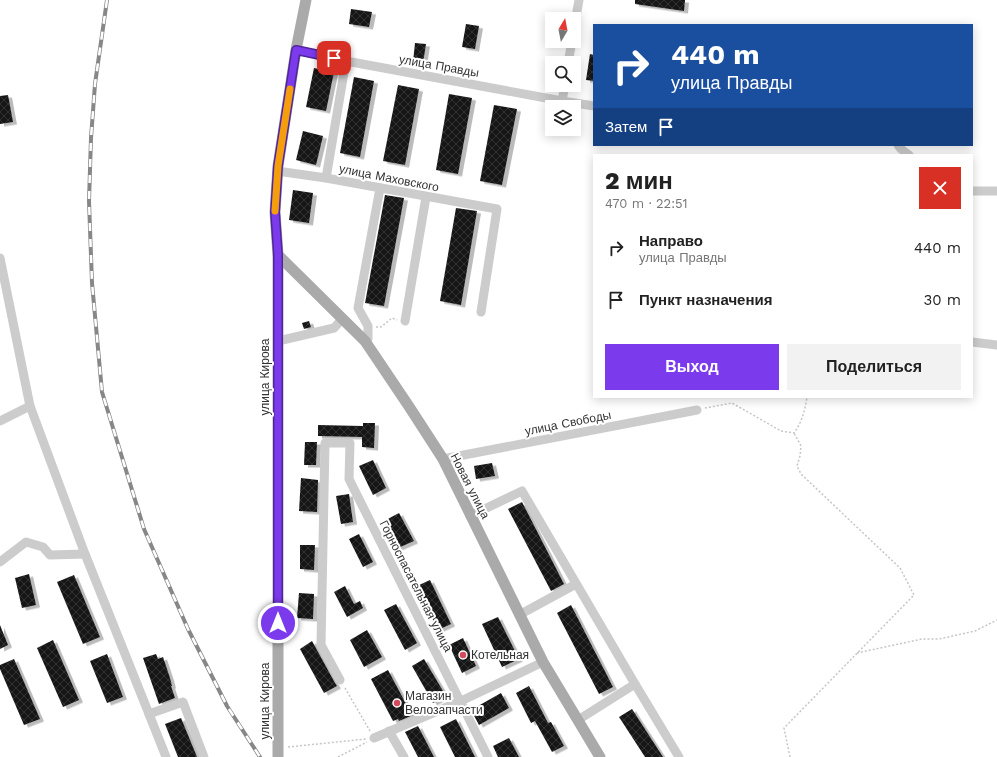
<!DOCTYPE html>
<html lang="ru">
<head>
<meta charset="utf-8">
<style>
	body { margin:0; font-family:"Work Sans",sans-serif; background:#f2f2f2; color:#222; height:100vh; display:flex; flex-direction:column; font-size:15px; white-space:nowrap }
	* { box-sizing:border-box; margin:0 }
	p { font-size:13px; color:#767676 }
	.icon { flex:none; width:22px; height:22px; fill:none; stroke:currentColor; stroke-width:2; stroke-linecap:round; stroke-linejoin:round }
	.map { position:relative; flex:1; overflow:hidden }
	.sheet { position:absolute; left:593px; top:154px; width:380px; height:244px; display:flex; flex-direction:column; background:#fff; border-radius:0px; box-shadow:0 2px 10px #0003 }
	.sheet>* { flex:none }
	.hud { position:absolute; left:593px; top:24px; width:380px; height:122px; border-radius:0px; box-shadow:0 2px 10px #0003; background:#1a4fa0; color:#fff; overflow:hidden }
	.needle { width:26px; rotate:10deg }
	.tools { position:absolute; left:545px; top:12px; display:grid; gap:8px }
	.tools a { display:grid; place-items:center; width:36px; height:36px; border-radius:0px; background:#fff; box-shadow:0 2px 10px #0003; font-size:20px }
	.pin { position:absolute; display:grid; place-items:center; width:34px; height:34px; color:#fff; margin:-17px; border-radius:8px; box-shadow:0 2px 6px #0006 }
	.me { position:absolute; width:44px; margin:-22px; rotate:0deg; stroke-linejoin:round; filter:drop-shadow(0 0 3px #0008) }
	.turn { display:flex; align-items:center; gap:14px; height:84px; padding:0 12px; font-size:18px }
	.turn .icon { width:52px; height:52px; stroke-width:2.5 }
	.turn b { display:block; font-size:28px; line-height:34px }
	.then { display:flex; align-items:center; height:38px; padding:0 12px; background:#0003; gap:8px; font-size:15px }
	.round { display:grid; place-items:center; flex:none; width:42px; height:42px; border-radius:0px; background:#f2f2f2 }
	.headline { display:flex; align-items:center; justify-content:space-between; height:68px; padding:0 12px }
	h1 { font-size:24px; font-weight:800; line-height:30px }
	.primary-button { display:flex; gap:8px; margin-top:auto; padding:8px 12px }
	.primary-button a { flex:1; height:46px; border-radius:0px; background:#7c3aed; color:#fff; font-size:16px; font-weight:800; line-height:46px; text-align:center }
	.primary-button a+a { background:#f2f2f2; color:#222 }
	ul { padding:0; list-style:none }
	li { display:flex; align-items:center; gap:12px; height:52px; padding:0 12px }
	li div { flex:1 }
	li b { display:block; font-size:15px }
	li em { font-style:normal }
	.map>svg:first-child { display:block }
</style>
</head>
<body>
<div class="map">
<svg width="997" height="757" viewBox="0 0 997 757">
	<defs>
		<pattern id="building-cross-hatch" width="8" height="8" patternUnits="userSpaceOnUse"><rect width="8" height="8" fill="#191919"/><path d="M0 0l8 8M0 8l8-8" fill="none" stroke="#323232"/></pattern>
		<filter id="shadow"><feDropShadow dx="4" dy="2.5" stdDeviation="0" flood-color="#0004"/></filter>
	</defs>
	<rect width="100%" height="100%" fill="#fff"/>
	<!-- building -->
	<g fill="url(#building-cross-hatch)" filter="url(#shadow)">
		<polygon points="635,0 685,0 684,11 635,4"/>
		<polygon points="351,9 372,12 369,27 349,24"/>
		<polygon points="466,24 479,26 475,49 462,47"/>
		<polygon points="415,43 426,44 423,63 413,62"/>
		<polygon points="590,54 594,55 594,81 586,80"/>
		<polygon points="314,68 334,72 326,111 306,107"/>
		<polygon points="354,77 374,81 360,157 340,153"/>
		<polygon points="398,85 419,89 405,165 383,161"/>
		<polygon points="449,94 472,98 458,174 436,170"/>
		<polygon points="8,95 13,122 0,124 0,96"/>
		<polygon points="494,105 517,109 502,185 480,181"/>
		<polygon points="303,131 323,136 316,165 296,160"/>
		<polygon points="293,190 313,193 309,223 289,220"/>
		<polygon points="385,195 404,198 384,306 365,303"/>
		<polygon points="456,208 477,211 461,305 440,301"/>
		<polygon points="309,321 311,327 304,329 302,323"/>
		<polygon points="363,423 375,423 374,448 362,447 362,437 318,436 318,425 363,426"/>
		<polygon points="305,442 317,442 316,465 304,465"/>
		<polygon points="373,460 386,488 373,495 359,466"/>
		<polygon points="492,463 495,476 476,479 474,466"/>
		<polygon points="301,478 318,480 317,512 299,511"/>
		<polygon points="349,494 353,522 341,524 336,496"/>
		<polygon points="522,502 564,584 551,591 508,509"/>
		<polygon points="399,513 414,541 398,548 384,521"/>
		<polygon points="359,534 373,562 363,567 349,539"/>
		<polygon points="300,545 315,545 314,570 300,569"/>
		<polygon points="29,574 36,605 22,608 15,578"/>
		<polygon points="74,575 100,637 83,644 57,582"/>
		<polygon points="430,580 451,624 438,630 417,586"/>
		<polygon points="345,586 354,604 360,601 363,608 347,617 334,592"/>
		<polygon points="299,593 314,594 313,619 297,618"/>
		<polygon points="396,604 417,643 405,650 384,610"/>
		<polygon points="571,605 613,687 599,694 557,613"/>
		<polygon points="498,617 519,659 502,667 482,624"/>
		<polygon points="0,625 8,645 0,649"/>
		<polygon points="367,630 382,657 364,667 350,640"/>
		<polygon points="463,638 476,666 462,673 449,645"/>
		<polygon points="53,640 79,700 63,707 37,648"/>
		<polygon points="312,641 335,683 337,686 324,693 300,649"/>
		<polygon points="107,654 123,697 107,703 90,661"/>
		<polygon points="156,654 158,659 163,657 170,678 172,686 171,686 175,698 159,704 143,658"/>
		<polygon points="14,659 40,719 24,725 0,669 0,665"/>
		<polygon points="424,659 446,696 433,703 412,666"/>
		<polygon points="388,670 412,715 413,715 399,721 398,719 393,721 371,679"/>
		<polygon points="529,686 548,723 551,722 564,746 552,752 535,721 531,723 516,693"/>
		<polygon points="501,693 509,708 479,725 471,710"/>
		<polygon points="632,709 663,757 645,757 619,717"/>
		<polygon points="181,718 197,757 178,757 165,724"/>
		<polygon points="456,719 475,757 455,757 440,727"/>
		<polygon points="418,726 434,757 418,757 405,732"/>
		<polygon points="509,738 519,757 498,757 493,746"/>
	</g>
	<g fill="none" stroke-linecap="round" stroke-linejoin="round">
		<!-- path -->
		<g stroke="#c6c6c6" stroke-width="1.5" stroke-dasharray="2 2" stroke-linecap="butt">
			<polyline points="376,327 381,327 392,318 397,320"/>
			<path d="M705,408L732,403L781,431L794,433C802,422 805,410 807,397"/>
			<polyline points="857,653 922,639 939,639 975,631 997,620"/>
			<polyline points="345,688 370,731"/>
			<polyline points="288,747 366,739"/>
			<polyline points="338,757 367,742"/>
			<polyline points="790,757 784,728 914,595 900,568 801,474 797,466 800,456 801,446 794,433"/>
		</g>
		<!-- minor -->
		<g stroke="#ccc" stroke-width="9">
			<polyline points="574,28 579,0"/>
			<polyline points="296,50 346,61 562,101 565,85"/>
			<polyline points="568,63 572,41"/>
			<polyline points="562,101 594,106"/>
			<polyline points="898,145 901,149 909,155"/>
			<polyline points="277,171 326,178 497,209 481,312"/>
			<polyline points="326,178 346,61"/>
			<polyline points="972,191 997,191"/>
			<polyline points="0,258 30,406 85,554 149,714"/>
			<polyline points="405,321 426,197"/>
			<polyline points="278,341 334,328 342,319"/>
			<polyline points="365,341 368,339 368,326 358,308 380,188"/>
			<polyline points="972,342 997,345"/>
			<polyline points="0,421 30,406"/>
			<polyline points="443,459 697,410"/>
			<polyline points="470,516 522,491 635,684 679,757"/>
			<polyline points="0,562 26,542 43,547 50,555 85,554"/>
			<polyline points="519,615 576,584"/>
			<polyline points="340,680 321,645 325,443 350,443 349,479 488,757"/>
			<polyline points="578,720 635,684"/>
			<polyline points="389,731 404,757"/>
			<polyline points="374,738 461,701 543,662"/>
			<polyline points="166,757 149,714 183,702 204,757"/>
		</g>
		<!-- major -->
		<g stroke="#aaa" stroke-width="11">
			<polyline points="278,255 365,341 410,408 443,459 543,662 600,757"/>
			<polyline points="278,757 278,255 275,212 278,166 296,50 306,0"/>
		</g>
		<!-- rail casing -->
		<g stroke="#878787" stroke-width="4">
			<polyline id="rail" points="107,0 95,84 91,138 89,201 92,283 102,392 144,529 188,629 227,706 260,757"/>
		</g>
		<!-- rail -->
		<use href="#rail" stroke="#fff" stroke-width="2.5" stroke-dasharray="8" stroke-linecap="butt"/>
	</g>
	<g fill="none" stroke-linecap="round" stroke-linejoin="round">
		<!-- route casing -->
		<g stroke="#51269a" stroke-width="10">
			<polyline id="route" points="278,623 278,255 275,212 278,166 296,50 334,58"/>
		</g>
		<!-- route -->
		<use href="#route" stroke="#7c3aed" stroke-width="7"/>
		<!-- slow -->
		<polyline stroke="#f59e0b" stroke-width="7" points="275,211 278,166 290,89"/>
	</g>
	<!-- markers -->
	<g fill="#d24a5b" stroke="#fff" stroke-width="1.5">
		<circle cx="463" cy="655" r="4"/>
		<circle cx="397" cy="703" r="4"/>
	</g>
	<g text-anchor="middle" dominant-baseline="central" stroke-width="4" stroke-linejoin="round" paint-order="stroke">
		<!-- street labels -->
		<g font-size="12" fill="#323232" stroke="#fff">
			<text transform="translate(439 66) rotate(10)">улица Правды</text>
			<text transform="translate(389 178) rotate(11)">улица Маховского</text>
			<text transform="translate(265 377) rotate(-90)">улица Кирова</text>
			<text transform="translate(568 423) rotate(-11)">улица Свободы</text>
			<text transform="translate(470 486) rotate(63)">Новая улица</text>
			<text transform="translate(416 586) rotate(63)">Горноспасательная улица</text>
			<text transform="translate(265 701) rotate(-90)">улица Кирова</text>
		</g>
		<!-- poi labels -->
		<g font-size="12" fill="#323232" stroke="#fff" text-anchor="start">
			<text x="471" y="655">Котельная</text>
			<text x="405" y="696">Магазин<tspan x="405" dy="14">Велозапчасти</tspan></text>
		</g>
	</g>
</svg>
<div class="tools">
<a><svg class="needle" viewBox="-14 -14 28 28"><path d="M0-13l5 13h-10z" fill="#e53935"/><path d="M0 13l5-13h-10z" fill="#767676"/></svg></a>
<a><svg class="icon" aria-label="search" viewBox="0 0 24 24"><circle cx="10" cy="10" r="6"/><path d="M15 15l6 6"/></svg></a>
<a><svg class="icon" aria-label="layers" viewBox="0 0 24 24"><path d="M12 4l9 5-9 5-9-5zM3 14l9 5 9-5"/></svg></a>
</div>
<div class="pin" style="left:334px;top:58px;background:#d93025"><svg class="icon" aria-label="arrive" viewBox="0 0 24 24"><path d="M6 21V4h12l-3 4 3 4H6"/></svg></div>
<svg class="me" style="left:278px;top:623px" viewBox="-20 -20 40 40"><circle r="17" fill="#7c3aed" stroke="#fff" stroke-width="3"/><path d="M0-11L8 9 0 5-8 9z" fill="#fff"/></svg>
<div class="hud">
<div class="turn"><svg class="icon" aria-label="right" viewBox="0 0 24 24"><path d="M7 20v-9h11M14 6l5 5-5 5"/></svg><div><b>440 m</b>улица Правды</div></div>
<div class="then">Затем<svg class="icon" aria-label="arrive" viewBox="0 0 24 24"><path d="M6 21V4h12l-3 4 3 4H6"/></svg></div>
</div>
<section class="sheet">
<div class="headline"><div><h1>2 мин</h1><p>470 m · 22:51</p></div><a class="round" style="background:#d93025;color:#fff"><svg class="icon" aria-label="close" viewBox="0 0 24 24"><path d="M6 6l12 12M18 6L6 18"/></svg></a></div>
<ul>
<li><svg class="icon" aria-label="right" viewBox="0 0 24 24"><path d="M7 20v-9h11M14 6l5 5-5 5"/></svg><div><b>Направо</b><p>улица Правды</p></div><em>440 m</em></li>
<li><svg class="icon" aria-label="arrive" viewBox="0 0 24 24"><path d="M6 21V4h12l-3 4 3 4H6"/></svg><div><b>Пункт назначения</b></div><em>30 m</em></li>
</ul>
<div class="primary-button"><a>Выход</a><a>Поделиться</a></div>
</section>
</div>
</body>
</html>
